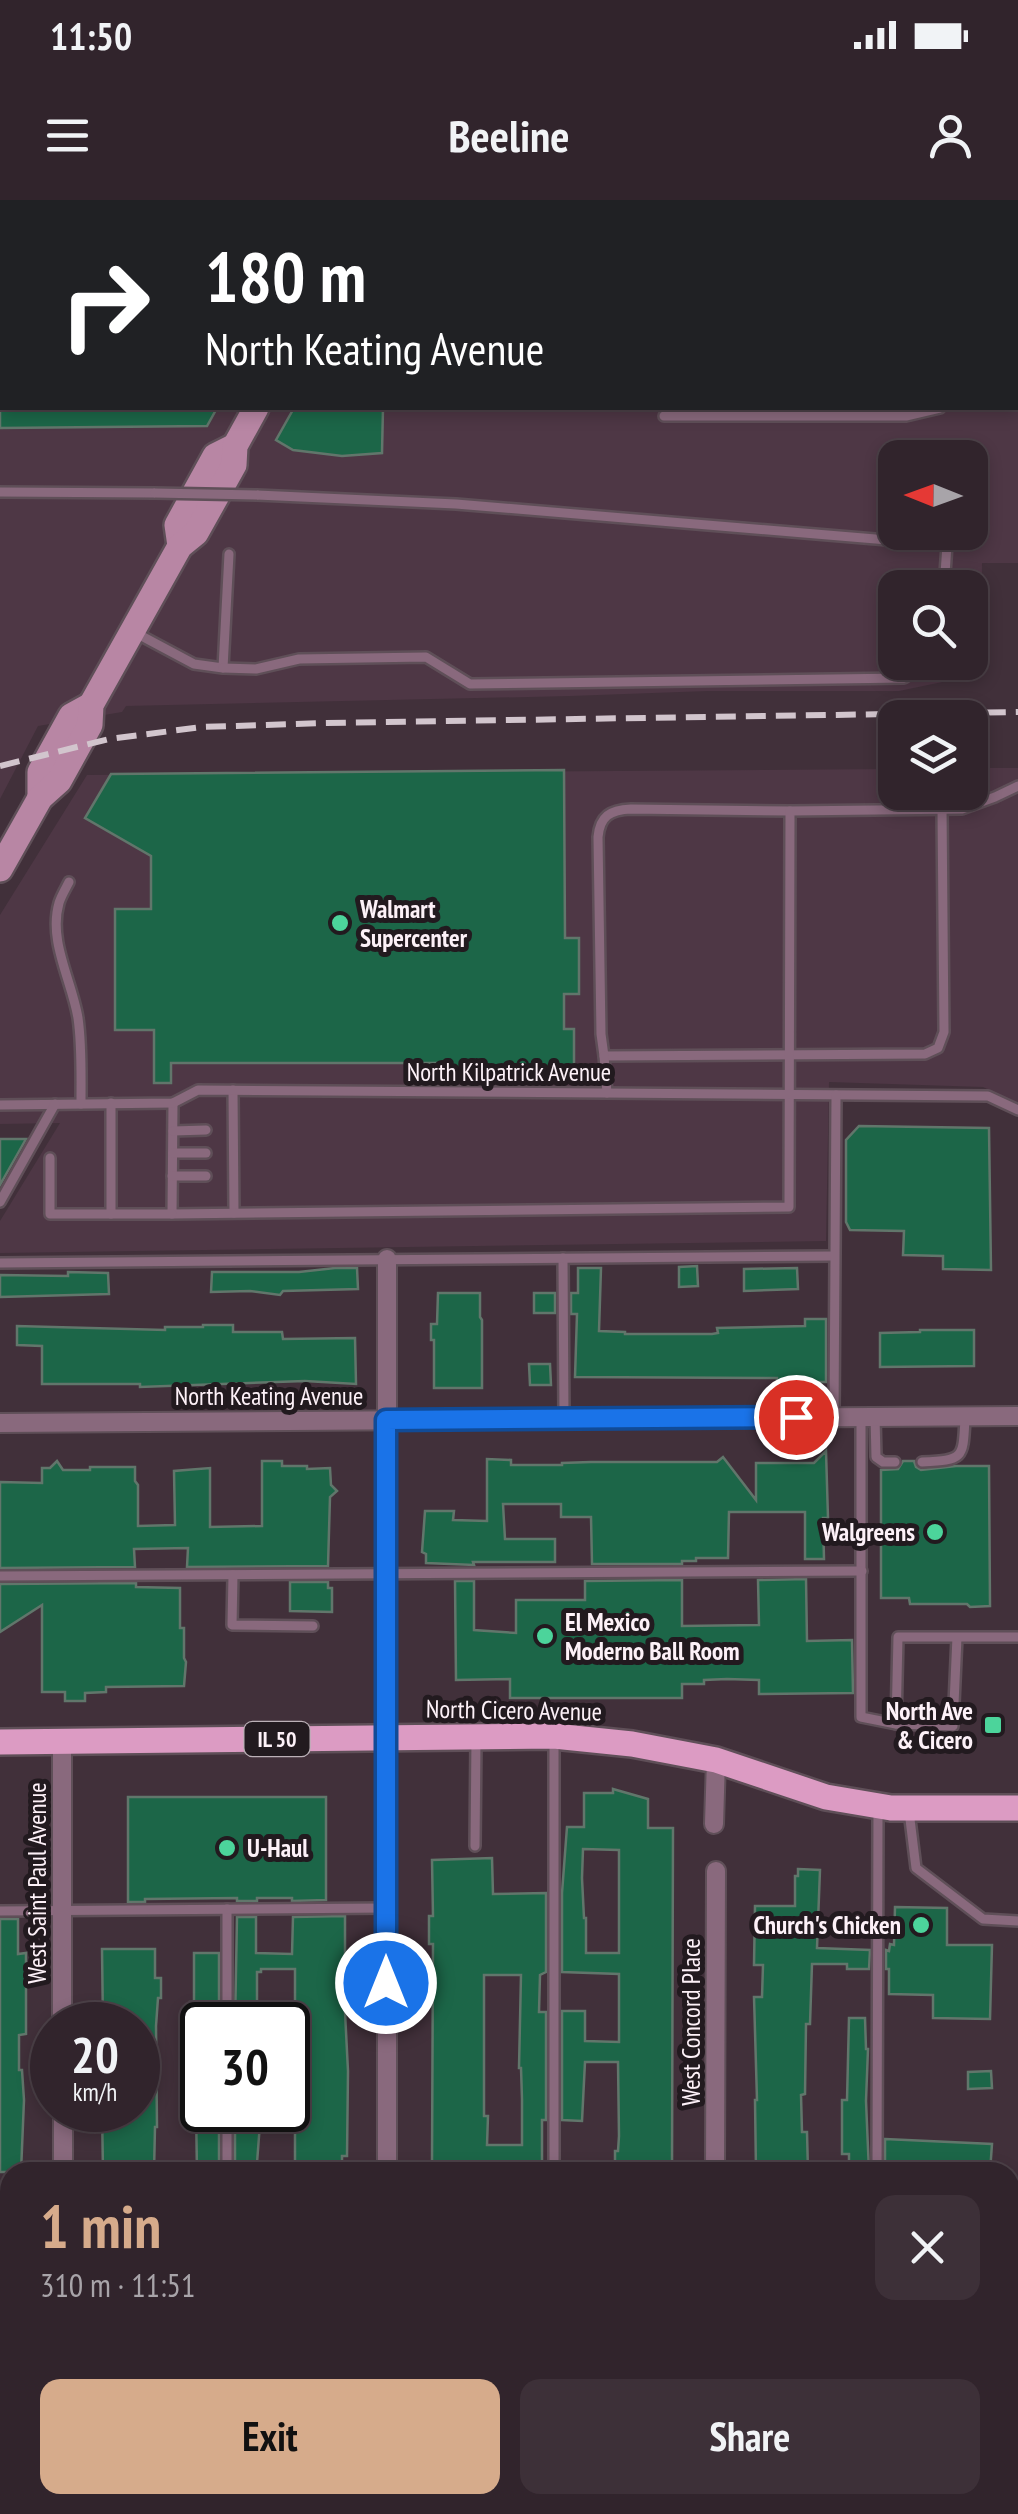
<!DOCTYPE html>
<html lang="en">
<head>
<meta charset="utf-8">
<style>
	body { margin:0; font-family:"PT Sans Narrow",sans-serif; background:#3d3038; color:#f1f3f6; height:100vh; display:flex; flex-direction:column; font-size:38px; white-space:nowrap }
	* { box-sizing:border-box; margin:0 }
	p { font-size:32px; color:#a8a4a9 }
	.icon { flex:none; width:55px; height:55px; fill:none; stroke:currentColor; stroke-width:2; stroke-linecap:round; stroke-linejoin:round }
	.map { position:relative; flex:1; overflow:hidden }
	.details { position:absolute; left:0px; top:1962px; width:1020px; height:352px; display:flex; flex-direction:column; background:#31242c; border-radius:30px 30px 0 0; box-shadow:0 5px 15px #0003,0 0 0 2px #4c4148 }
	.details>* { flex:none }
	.hud { position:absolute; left:0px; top:0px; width:1020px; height:210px; box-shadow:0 5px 15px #0003,0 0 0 2px #4c4148; background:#202124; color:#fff; overflow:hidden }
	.needle { width:65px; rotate:271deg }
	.buttons { position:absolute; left:878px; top:240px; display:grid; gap:20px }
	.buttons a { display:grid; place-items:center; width:110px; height:110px; border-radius:20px; background:#31242c; box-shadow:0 5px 15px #0003,0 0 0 2px #4c4148; font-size:50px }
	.speed { position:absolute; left:30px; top:1802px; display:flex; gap:20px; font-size:50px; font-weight:700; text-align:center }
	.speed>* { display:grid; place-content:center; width:130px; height:130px; border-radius:50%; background:#31242c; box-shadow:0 5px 15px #0003,0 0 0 2px #4c4148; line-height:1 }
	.speed small { font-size:25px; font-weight:400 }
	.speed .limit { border:5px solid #111; border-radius:15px; background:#fff; color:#111 }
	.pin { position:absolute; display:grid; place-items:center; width:85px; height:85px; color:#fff; margin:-42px; border:5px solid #fff; border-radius:50%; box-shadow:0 2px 10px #0007 }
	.me { position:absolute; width:110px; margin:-55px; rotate:0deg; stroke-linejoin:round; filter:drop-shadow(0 0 8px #0008) }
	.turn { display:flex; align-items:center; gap:35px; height:210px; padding:0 40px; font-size:45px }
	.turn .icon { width:130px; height:130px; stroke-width:2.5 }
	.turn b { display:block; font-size:70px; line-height:85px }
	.round { display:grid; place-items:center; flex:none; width:105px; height:105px; border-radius:20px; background:#3d3038 }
	.overview { display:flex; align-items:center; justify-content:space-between; height:170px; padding:0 40px }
	h1 { font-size:60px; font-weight:700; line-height:75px; color:#d6ab8b }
	.action { display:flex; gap:20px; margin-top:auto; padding:20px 40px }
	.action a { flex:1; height:115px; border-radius:20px; background:#d6ab8b; color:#111; font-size:40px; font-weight:700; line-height:115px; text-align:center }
	.action a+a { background:#3d3038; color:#f1f3f6 }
	.status { display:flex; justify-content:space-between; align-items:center; height:70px; padding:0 50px; background:#31242c; direction:ltr }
	.status svg { height:28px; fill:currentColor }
	header { display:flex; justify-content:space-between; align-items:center; height:130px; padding:0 40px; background:#31242c; font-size:45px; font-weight:700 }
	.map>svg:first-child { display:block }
</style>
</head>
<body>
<div class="status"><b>11:50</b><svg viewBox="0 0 49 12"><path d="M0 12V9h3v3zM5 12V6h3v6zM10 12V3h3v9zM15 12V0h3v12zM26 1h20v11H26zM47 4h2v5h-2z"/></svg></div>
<header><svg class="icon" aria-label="menu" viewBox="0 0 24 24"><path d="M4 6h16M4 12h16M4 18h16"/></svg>Beeline<svg class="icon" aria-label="person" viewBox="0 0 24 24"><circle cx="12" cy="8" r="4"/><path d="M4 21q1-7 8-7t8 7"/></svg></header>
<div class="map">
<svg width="1018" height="2314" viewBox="0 0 1018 2314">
	<rect width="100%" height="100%" fill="#41303a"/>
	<!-- built -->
	<g fill="#4e3745" fill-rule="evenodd">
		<path d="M0,0H1018V363H982L981,474L899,491H708L570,496L126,506L122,512L38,526L0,599ZM2,2H1018V208H2ZM895,258H970V332H895ZM895,388H970V462H895Z"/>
		<polygon points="970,568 1018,568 1018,903 983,887 829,882 826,1041 0,1053 0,1021 60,923 0,924 0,715 87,575 895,569 895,592 970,592"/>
	</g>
	<!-- building -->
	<g fill="#1c6648" stroke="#61766b" stroke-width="2.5" fill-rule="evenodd">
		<polygon points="0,208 217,208 207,226 0,228"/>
		<polygon points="294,208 383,208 382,253 342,256 293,250 276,240"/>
		<polygon points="564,570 565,738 579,738 579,794 564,794 564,829 574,829 574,871 446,872 446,863 171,863 171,883 154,883 154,830 115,830 115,709 151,709 151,656 85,618 111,574"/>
		<polygon points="859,926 989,928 991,1070 943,1069 943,1056 903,1055 904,1031 850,1030 846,1022 846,940"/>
		<polygon points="0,939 26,939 0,985"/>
		<polygon points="697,1066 698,1086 679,1087 679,1067"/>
		<polygon points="335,1068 357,1068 358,1089 283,1091 280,1095 250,1091 211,1092 212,1072 299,1072"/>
		<polygon points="578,1068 601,1068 599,1131 625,1132 625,1134 712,1134 718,1133 717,1128 805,1126 805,1119 826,1119 826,1182 777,1182 777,1178 575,1177 577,1114 571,1114 571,1093 578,1093"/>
		<polygon points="797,1068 798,1089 744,1091 744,1069"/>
		<polygon points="68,1072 108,1073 109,1094 0,1097 0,1075 68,1076"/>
		<polygon points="438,1093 480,1093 480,1117 482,1120 482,1188 434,1188 434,1140 431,1140 431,1124 437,1124"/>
		<rect x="534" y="1093" width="21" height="20"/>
		<polygon points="203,1125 233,1125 233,1132 282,1132 283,1139 355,1138 356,1184 305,1181 140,1187 140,1184 42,1184 42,1146 17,1145 17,1126 165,1130 165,1127 203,1127"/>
		<polygon points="920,1130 974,1130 974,1166 880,1167 880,1133 920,1132"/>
		<polygon points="529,1164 550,1164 551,1185 530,1185"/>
		<polygon points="826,1251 828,1318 823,1318 824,1359 805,1359 805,1312 729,1312 728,1358 696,1358 696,1361 682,1361 682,1364 592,1364 591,1317 561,1317 561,1304 503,1304 505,1339 555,1339 555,1362 473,1362 474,1365 426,1363 426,1354 422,1352 425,1311 454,1311 453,1320 487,1321 487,1259 511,1260 511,1265 562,1265 562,1263 591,1262 717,1262 723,1257 756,1300 756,1263 814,1263"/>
		<polygon points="57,1261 63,1270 90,1270 90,1267 135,1267 135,1281 138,1285 138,1326 175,1325 174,1271 210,1268 210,1327 262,1326 262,1261 282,1261 282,1266 307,1266 307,1269 330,1268 331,1285 337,1291 330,1297 328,1366 187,1367 188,1348 134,1349 135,1367 0,1368 0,1282 42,1283 42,1268 50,1268"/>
		<polygon points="903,1261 914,1261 916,1267 921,1270 956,1266 989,1266 990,1406 970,1407 967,1404 910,1404 909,1398 881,1398 881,1270 898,1269"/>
		<polygon points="806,1379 807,1441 852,1440 853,1493 759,1494 759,1480 727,1479 704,1480 704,1484 682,1484 682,1498 510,1498 510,1479 456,1480 455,1381 474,1381 474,1430 516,1433 516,1400 585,1400 585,1381 682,1380 682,1426 759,1425 758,1380"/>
		<polygon points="290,1382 328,1382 328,1388 332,1388 332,1412 290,1411"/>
		<polygon points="136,1383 136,1387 180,1388 180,1428 184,1428 184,1458 186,1462 184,1486 106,1487 106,1492 85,1493 85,1501 65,1501 65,1492 42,1492 42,1405 0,1432 0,1384"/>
		<path d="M613,1589L648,1599V1628H673L672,1972H615V1951H618L619,1936L618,1862H585L582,1921L562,1920V1811H585V1841L619,1842V1774L562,1772V1693L567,1627H584V1593H613ZM583,1649L619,1650V1753H586V1718H584L582,1678Z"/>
		<polygon points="128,1597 326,1597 326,1700 292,1701 292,1698 257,1698 257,1701 237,1701 237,1698 145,1699 145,1702 128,1702"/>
		<path d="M492,1658L493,1694L546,1693V1772L540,1775L539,1812H546V1920H542V1963H484V1969H438L437,1962H432L433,1744H429V1716H433L432,1660ZM484,1775H521L519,1868H521L522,1899V1945H487L488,1916H484Z"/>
		<polygon points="798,1669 820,1670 817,1748 870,1750 869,1769 847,1769 847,1764 812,1764 810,1824 806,1824 805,1894 801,1895 802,1932 807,1932 808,1972 756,1972 755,1900 757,1900 754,1797 762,1797 763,1765 754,1765 755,1706 795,1706 795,1676 798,1676"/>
		<polygon points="895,1707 947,1708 947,1745 992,1745 990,1819 933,1818 933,1795 889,1794 889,1769 886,1769 886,1750 889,1751 890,1744 894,1745"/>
		<polygon points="345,1716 345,1812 348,1871 347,1956 342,1956 342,1964 295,1964 295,1769 261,1769 261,1772 257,1772 257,1825 235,1825 237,1717 256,1717 256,1753 292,1754 293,1717"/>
		<polygon points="0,1719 18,1719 18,1754 26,1753 26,1834 19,1835 19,1870 22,1870 24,1900 21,1972 0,1972"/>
		<polygon points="102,1749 155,1749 155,1778 161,1778 161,1798 158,1798 156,1826 157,1927 155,1927 154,1972 103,1972 102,1910 138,1910 138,1825 103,1825"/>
		<polygon points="194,1753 219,1753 219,1825 191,1825 190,1802 194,1802"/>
		<polygon points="849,1818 865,1818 866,1849 868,1849 866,1901 869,1972 849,1972 849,1954 842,1954 842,1900 847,1900"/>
		<polygon points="991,1871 992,1888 968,1889 968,1872"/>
		<polygon points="196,1910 219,1910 219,1972 197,1972"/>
		<polygon points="235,1910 261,1910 257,1963 235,1963"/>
		<polygon points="885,1939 992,1944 990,1972 885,1972"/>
	</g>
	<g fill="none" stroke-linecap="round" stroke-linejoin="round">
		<!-- lane casing -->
		<g stroke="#5f4f58" stroke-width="14">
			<g id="lane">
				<polyline points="523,0 527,2"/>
				<polyline points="190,2 190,0"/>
				<polyline points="664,216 906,216 940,208"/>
				<polyline points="0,292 155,293"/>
				<polyline points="257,295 456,304 947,345 944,388"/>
				<polyline points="134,432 194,464 223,468 229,354"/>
				<polyline points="223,468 256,469 299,459 426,457 470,484 904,478 928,462"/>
				<path d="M790,611L631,609C610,610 600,616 598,637L601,834L604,856L925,854L938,848L944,832L942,609"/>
				<path d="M69,682C66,688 61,696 59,703C48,741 72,781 78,818C82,846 81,875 81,904"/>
				<polyline points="604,856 607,893"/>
				<polyline points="233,890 234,1013"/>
				<polyline points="111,903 111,1014"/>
				<polyline points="173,903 172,1014 789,1007 790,611 962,609 995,597 1018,586"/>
				<polyline points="0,905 173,903 198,890 988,896 1018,910"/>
				<polyline points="173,931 206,930"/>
				<polyline points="173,953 206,953"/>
				<polyline points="50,958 50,1014 172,1014"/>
				<polyline points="172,976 206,976"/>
				<polyline points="0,1002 55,904"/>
				<polyline points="563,1058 564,1219"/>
				<polyline points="0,1063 834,1056"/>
				<polyline points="834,1217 836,895"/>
				<polyline points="861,1217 861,1517 896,1524"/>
				<polyline points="875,1217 876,1257 883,1262 895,1262"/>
				<path d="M922,1262C964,1260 963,1259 965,1218"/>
				<polyline points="233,1375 232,1425 313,1426"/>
				<polyline points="0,1376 862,1371"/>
				<path d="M957,1437L953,1526L896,1524L898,1437C938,1437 978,1437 1018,1437"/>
				<polyline points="909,1611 916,1668 983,1719 1018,1721"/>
				<polyline points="475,1646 476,1539"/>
				<polyline points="227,1709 227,1825"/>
				<polyline points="0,1711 387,1708"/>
				<polyline points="227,1910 227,1972"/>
				<polyline points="554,1972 554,1540"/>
				<polyline points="877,1972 878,1610"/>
				<polyline points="1010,2241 1018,2240"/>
				<polyline points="228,2305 228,2314"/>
				<polyline points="553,2314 553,2305"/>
				<polyline points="877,2314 877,2305"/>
				<polyline points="961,2314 961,2305"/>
			</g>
		</g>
		<!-- street casing -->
		<g stroke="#5f4f58" stroke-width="22">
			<g id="street">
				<polyline points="387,1059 387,1972"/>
				<polyline points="0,1223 1018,1216"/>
				<polyline points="62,1542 62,1825"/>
				<polyline points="714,1624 716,1560"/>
				<polyline points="63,1910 63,1972"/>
				<polyline points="715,1972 716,1671"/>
				<polyline points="63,2305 63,2314"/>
				<polyline points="387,2305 387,2314"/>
				<polyline points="714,2314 714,2305"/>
			</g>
		</g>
		<!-- secondary casing -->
		<g stroke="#5f4f58" stroke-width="30">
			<g id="secondary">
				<polyline points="370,2 371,0"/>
				<polyline points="180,346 177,325 215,256 235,246"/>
				<polyline points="40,598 40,572 71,516 91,505"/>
				<polyline points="0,669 40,598 59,581 90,525 91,505 180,346 196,333 234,265 235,246 256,208"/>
			</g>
		</g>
		<!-- primary casing -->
		<g stroke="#5f4f58" stroke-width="30">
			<polyline id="primary" points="0,1542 554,1536 632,1544 716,1560 826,1597 891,1608 1018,1608"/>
		</g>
		<!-- lane -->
		<use href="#lane" stroke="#89697d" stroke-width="9"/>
		<!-- street -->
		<use href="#street" stroke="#89697d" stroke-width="18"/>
		<!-- secondary -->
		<use href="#secondary" stroke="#b886a4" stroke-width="25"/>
		<!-- primary -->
		<use href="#primary" stroke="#dc9bc3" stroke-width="25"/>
		<!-- rail -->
		<polyline stroke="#d2c5cd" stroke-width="6" stroke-dasharray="20 10" stroke-linecap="butt" points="0,566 109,539 202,527 323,523 1018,512"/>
		<!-- lane-bridge casing -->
		<g stroke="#5f4f58" stroke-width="14" stroke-linecap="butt">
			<polyline id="lane-bridge" points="155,293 257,295"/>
		</g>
		<!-- lane-bridge -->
		<use href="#lane-bridge" stroke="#89697d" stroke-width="9"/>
	</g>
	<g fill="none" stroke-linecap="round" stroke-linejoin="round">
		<!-- route casing -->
		<g stroke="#114b97" stroke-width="25">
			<polyline id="route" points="386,1783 386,1220 796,1217"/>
		</g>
		<!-- route -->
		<use href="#route" stroke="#1a73e8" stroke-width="18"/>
	</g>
	<!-- markers -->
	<g fill="#4cd49b" stroke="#221a1f" stroke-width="4">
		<circle cx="340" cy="723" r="10"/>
		<circle cx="935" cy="1332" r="10"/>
		<circle cx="545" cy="1436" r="10"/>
		<rect x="983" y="1515" width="20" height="20" rx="5"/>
		<circle cx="227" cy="1648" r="10"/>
		<circle cx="921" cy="1725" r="10"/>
	</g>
	<g text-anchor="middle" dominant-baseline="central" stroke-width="10" stroke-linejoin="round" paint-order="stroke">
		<!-- shield labels -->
		<rect fill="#221a1f" stroke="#bbb0b7" stroke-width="2.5" x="244.5" y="1522" width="65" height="34" rx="8"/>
		<g font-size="22" font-weight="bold" fill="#fdf1f8">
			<text x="277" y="1539">IL 50</text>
		</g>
		<!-- poi labels -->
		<g font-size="25" font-weight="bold" fill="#fdf1f8" stroke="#221a1f" text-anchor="start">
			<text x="360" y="709">Walmart<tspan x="360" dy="29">Supercenter</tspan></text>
			<text x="915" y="1332" text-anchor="end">Walgreens</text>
			<text x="565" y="1422">El Mexico<tspan x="565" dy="29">Moderno Ball Room</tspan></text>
			<text x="973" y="1511" text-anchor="end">North Ave<tspan x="973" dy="29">&amp; Cicero</tspan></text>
			<text x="247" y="1648">U-Haul</text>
			<text x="901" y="1725" text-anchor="end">Church's Chicken</text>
		</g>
		<!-- street labels -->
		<g font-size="25" fill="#fdf1f8" stroke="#221a1f">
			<text x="509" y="872">North Kilpatrick Avenue</text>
			<text x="269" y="1196">North Keating Avenue</text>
			<text transform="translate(514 1510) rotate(1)">North Cicero Avenue</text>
			<text transform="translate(37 1683) rotate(-90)">West Saint Paul Avenue</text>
			<text transform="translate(691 1822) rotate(-90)">West Concord Place</text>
		</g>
	</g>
</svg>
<div class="buttons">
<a><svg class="needle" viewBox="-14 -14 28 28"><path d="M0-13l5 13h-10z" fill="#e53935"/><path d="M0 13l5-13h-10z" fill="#a8a4a9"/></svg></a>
<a><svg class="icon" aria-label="search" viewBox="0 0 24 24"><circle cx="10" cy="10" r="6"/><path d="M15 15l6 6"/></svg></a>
<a><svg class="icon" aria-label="layers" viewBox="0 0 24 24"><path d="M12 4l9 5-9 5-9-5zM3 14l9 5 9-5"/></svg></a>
</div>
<div class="speed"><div>20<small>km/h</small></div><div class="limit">30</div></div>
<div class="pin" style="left:796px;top:1217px;background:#d93025"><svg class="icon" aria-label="arrive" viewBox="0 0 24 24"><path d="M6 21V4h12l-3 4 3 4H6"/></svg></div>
<svg class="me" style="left:386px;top:1783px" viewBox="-20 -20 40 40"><circle r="17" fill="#1a73e8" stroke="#fff" stroke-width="3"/><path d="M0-11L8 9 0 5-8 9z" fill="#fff"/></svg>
<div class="hud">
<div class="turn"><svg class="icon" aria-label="right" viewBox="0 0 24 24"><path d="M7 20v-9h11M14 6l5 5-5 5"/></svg><div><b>180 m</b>North Keating Avenue</div></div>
</div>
<section class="details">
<div class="overview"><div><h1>1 min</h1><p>310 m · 11:51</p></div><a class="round"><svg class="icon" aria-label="close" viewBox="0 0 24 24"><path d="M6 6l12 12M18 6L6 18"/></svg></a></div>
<div class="action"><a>Exit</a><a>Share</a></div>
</section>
</div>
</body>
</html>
